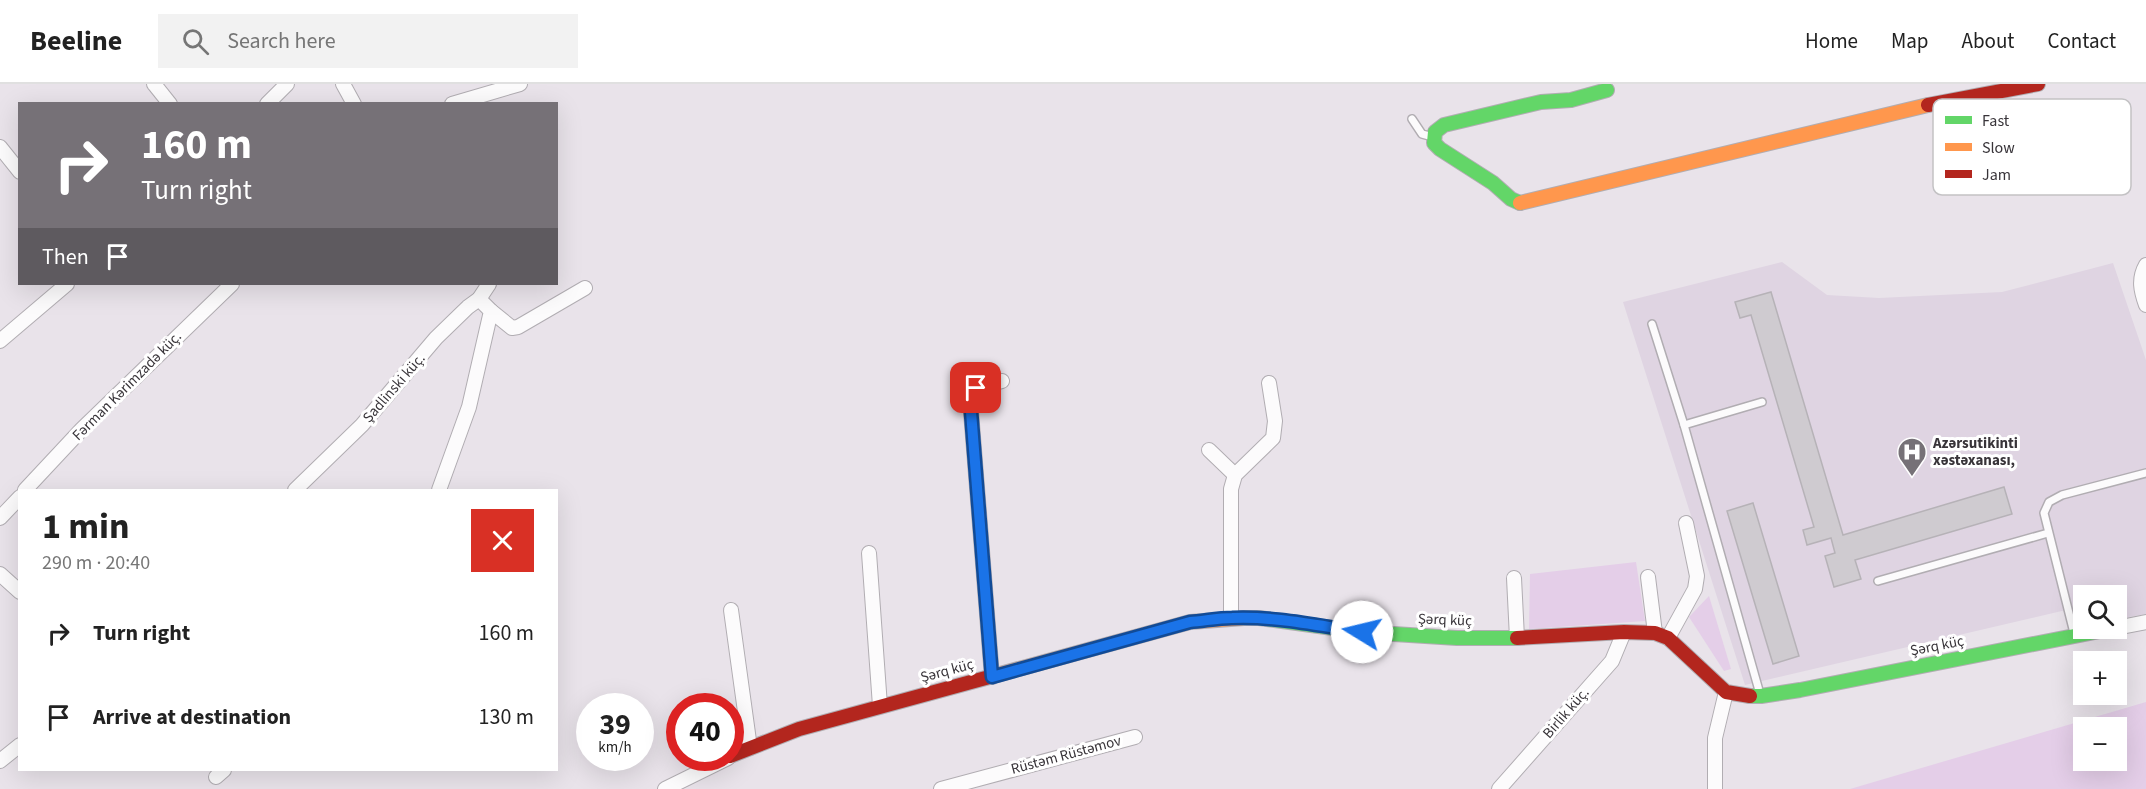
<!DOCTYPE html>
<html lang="en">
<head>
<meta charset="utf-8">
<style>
	body { margin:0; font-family:"Source Sans 3",sans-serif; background:#f2f2f2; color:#222; height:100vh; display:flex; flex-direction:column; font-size:22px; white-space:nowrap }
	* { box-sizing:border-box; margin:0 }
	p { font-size:20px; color:#767676 }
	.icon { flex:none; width:33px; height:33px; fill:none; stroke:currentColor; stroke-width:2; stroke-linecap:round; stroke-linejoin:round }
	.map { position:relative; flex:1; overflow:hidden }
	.drawer { position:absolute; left:18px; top:405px; width:540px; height:282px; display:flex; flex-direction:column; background:#fff; border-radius:0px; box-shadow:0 6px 24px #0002 }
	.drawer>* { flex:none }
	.hud { position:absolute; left:18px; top:18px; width:540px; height:183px; border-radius:0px; box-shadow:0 6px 24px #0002; background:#767177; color:#fff; overflow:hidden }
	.tools { position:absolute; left:2073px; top:501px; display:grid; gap:12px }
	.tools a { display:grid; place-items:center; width:54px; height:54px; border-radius:0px; background:#fff; box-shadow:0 6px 24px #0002; font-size:30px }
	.speed { position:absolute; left:576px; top:609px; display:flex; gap:12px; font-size:30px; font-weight:700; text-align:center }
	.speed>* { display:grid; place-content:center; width:78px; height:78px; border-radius:50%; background:#fff; box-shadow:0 6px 24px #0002; line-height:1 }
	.speed small { font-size:15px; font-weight:400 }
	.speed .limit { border:9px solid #d22; background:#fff; color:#111 }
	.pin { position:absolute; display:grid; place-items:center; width:51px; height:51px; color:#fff; margin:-26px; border-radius:12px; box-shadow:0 3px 9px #0006 }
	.me { position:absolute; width:66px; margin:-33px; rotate:279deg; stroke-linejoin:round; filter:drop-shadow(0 0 4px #0008) }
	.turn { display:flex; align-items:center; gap:21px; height:126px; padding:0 24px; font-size:27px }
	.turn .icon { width:78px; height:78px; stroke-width:2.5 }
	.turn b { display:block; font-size:42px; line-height:51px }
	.then { display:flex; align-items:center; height:57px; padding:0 24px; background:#0003; gap:12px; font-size:22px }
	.round { display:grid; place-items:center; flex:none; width:63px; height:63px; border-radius:0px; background:#f2f2f2 }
	.overview { display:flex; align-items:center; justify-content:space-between; height:102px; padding:0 24px }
	h1 { font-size:36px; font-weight:700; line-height:45px }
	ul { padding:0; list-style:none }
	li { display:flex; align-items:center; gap:18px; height:84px; padding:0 24px }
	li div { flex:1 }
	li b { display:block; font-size:22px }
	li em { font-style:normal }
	header { display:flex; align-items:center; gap:36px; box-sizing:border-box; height:84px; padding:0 30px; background:#fff; border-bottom:2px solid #e0e0e0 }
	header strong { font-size:28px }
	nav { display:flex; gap:33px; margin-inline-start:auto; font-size:21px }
	.search { width:420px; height:54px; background:#f2f2f2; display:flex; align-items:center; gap:15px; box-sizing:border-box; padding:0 21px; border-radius:0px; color:#767676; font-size:22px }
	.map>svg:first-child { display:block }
</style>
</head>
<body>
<header>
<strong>Beeline</strong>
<div class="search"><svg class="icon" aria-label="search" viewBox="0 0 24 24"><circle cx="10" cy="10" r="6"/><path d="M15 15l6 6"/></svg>Search here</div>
<nav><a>Home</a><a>Map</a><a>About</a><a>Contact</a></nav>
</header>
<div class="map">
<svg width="2146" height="705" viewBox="0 0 2146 705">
	<rect width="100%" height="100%" fill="#e9e3ea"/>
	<!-- built -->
	<polygon fill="#dfd4e2" points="1782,178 1827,211 1879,214 2002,208 2113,179 2146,276 2146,530 2117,535 2116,512 2084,512 2083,522 1745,601 1623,218"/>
	<!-- green -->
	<g fill="#e4cee8" fill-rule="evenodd">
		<polygon points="1636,478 1645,537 1529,545 1530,490"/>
		<polygon points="1709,512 1731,585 1724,587 1689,533"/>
		<path d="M2146,618V705H1850ZM2084,644H2116V676H2084Z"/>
	</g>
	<!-- building -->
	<g fill="#cfcbd0" stroke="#b6b2b7" stroke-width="1.5">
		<polygon points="1771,208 1843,451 2004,403 2012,430 1855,476 1861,495 1834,503 1825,472 1835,469 1831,454 1807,461 1803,446 1814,443 1751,231 1740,234 1735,218"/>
		<polygon points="1753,419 1799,572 1773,580 1727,427"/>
	</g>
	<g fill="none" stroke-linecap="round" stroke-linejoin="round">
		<!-- lane casing -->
		<g stroke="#b1adb2" stroke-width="10">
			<g id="lane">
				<polyline points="1412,35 1422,50 1433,53"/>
				<polyline points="1652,240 1684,341 1760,610"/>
				<polyline points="1684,341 1762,318"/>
				<polyline points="1878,497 2048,449"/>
				<polyline points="2074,549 2044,429 2049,418 2062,411 2146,389"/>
			</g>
		</g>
		<!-- street casing -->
		<g stroke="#b1adb2" stroke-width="16">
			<g id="street">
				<polyline points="154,0 170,20"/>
				<polyline points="343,0 354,20"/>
				<polyline points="267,20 287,0"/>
				<polyline points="452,20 520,0"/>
				<polyline points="0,63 20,88"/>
				<path d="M2146,181C2138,195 2141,207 2146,221"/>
				<polyline points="491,227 512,244 518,243 585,204"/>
				<polyline points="0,257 67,200"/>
				<polyline points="1209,366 1235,391"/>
				<polyline points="25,406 82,345 232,200"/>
				<polyline points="295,406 362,341 436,254 468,223 479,215 489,200"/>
				<polyline points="439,406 469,323 491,227 479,215"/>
				<polyline points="0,434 20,413"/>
				<polyline points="869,469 880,622"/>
				<polyline points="0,490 20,508"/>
				<polyline points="1648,493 1655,549"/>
				<polyline points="1514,494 1517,554"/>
				<polyline points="731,526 750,664"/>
				<polyline points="1231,534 1231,405 1235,391 1273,354 1275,337 1269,299"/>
				<polyline points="2116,544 2146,538"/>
				<polyline points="1668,554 1695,505 1697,492 1686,439"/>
				<polyline points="992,593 970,315 976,304 1002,297"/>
				<polyline points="0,677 20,661"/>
				<polyline points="216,693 224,686"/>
				<polyline points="665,705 728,674"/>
				<polyline points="941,705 1135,653"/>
				<polyline points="1499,705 1612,577 1624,548"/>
				<polyline points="1715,705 1715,654 1726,608"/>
			</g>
		</g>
		<!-- fast casing -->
		<g stroke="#b1adb2" stroke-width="16">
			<g id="fast">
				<polyline points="1520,119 1511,115 1493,99 1440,65 1434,59 1435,48 1444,41 1541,18 1571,16 1607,6"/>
				<polyline points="1244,534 1259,534 1362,548 1457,554 1517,554"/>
				<polyline points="1750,612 1761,612 1800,606 2115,544"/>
			</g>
		</g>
		<!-- slow casing -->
		<g stroke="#b1adb2" stroke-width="16">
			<g id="slow">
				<polyline points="1520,119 1928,21"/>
				<polyline points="993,592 1190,538 1244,534"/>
			</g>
		</g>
		<!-- jam casing -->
		<g stroke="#b1adb2" stroke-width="16">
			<g id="jam">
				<polyline points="1928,21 2038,0"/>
				<polyline points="1517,554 1624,548 1655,549 1668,554 1726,608 1750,612"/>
				<polyline points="730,672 799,645 993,592"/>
			</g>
		</g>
		<!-- lane -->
		<use href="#lane" stroke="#fcfbfc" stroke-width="7"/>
		<!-- street -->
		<use href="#street" stroke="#fcfbfc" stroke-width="14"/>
		<!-- fast -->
		<use href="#fast" stroke="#63d668" stroke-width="14"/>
		<!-- slow -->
		<use href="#slow" stroke="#ff974d" stroke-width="14"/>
		<!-- jam -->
		<use href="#jam" stroke="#b3261e" stroke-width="14"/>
	</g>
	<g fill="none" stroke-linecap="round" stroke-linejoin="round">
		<!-- route casing -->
		<g stroke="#114b97" stroke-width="15">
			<path id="route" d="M976,304L970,315L992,593L1190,538C1204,537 1218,534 1232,534C1275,532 1319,542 1362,548"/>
		</g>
		<!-- route -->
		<use href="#route" stroke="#1a73e8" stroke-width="10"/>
	</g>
	<!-- icons -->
	<defs>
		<g id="hospital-pin" transform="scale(1.5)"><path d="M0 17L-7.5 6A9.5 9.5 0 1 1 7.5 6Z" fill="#767177" stroke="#fff"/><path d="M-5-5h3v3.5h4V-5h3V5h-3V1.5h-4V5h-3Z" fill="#fff"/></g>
	</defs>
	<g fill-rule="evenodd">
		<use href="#hospital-pin" x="1912" y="368"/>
	</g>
	<g text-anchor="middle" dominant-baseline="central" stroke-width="6" stroke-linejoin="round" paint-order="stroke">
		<!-- street labels -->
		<g font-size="15" fill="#383439" stroke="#fff">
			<text transform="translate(127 302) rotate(-45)">Fərman Kərimzadə küç.</text>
			<text transform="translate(394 304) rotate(-49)">Şadlinski küç.</text>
			<text transform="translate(1445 536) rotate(2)">Şərq küç</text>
			<text transform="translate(1937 562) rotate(-11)">Şərq küç</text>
			<text transform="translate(947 587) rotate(-15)">Şərq küç</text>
			<text transform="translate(1566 629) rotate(-49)">Birlik küç.</text>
			<text transform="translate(1066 671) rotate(-15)">Rüstəm Rüstəmov</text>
		</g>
		<!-- poi labels -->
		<g font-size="15" font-weight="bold" fill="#383439" stroke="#fff" text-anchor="start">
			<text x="1933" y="359">Azərsutikinti<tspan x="1933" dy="17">xəstəxanası,</tspan></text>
		</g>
	</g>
	<!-- legend -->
	<rect x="1933" y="15" width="198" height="96" rx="9" fill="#fff" stroke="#c3c2c4" stroke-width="1.5"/>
	<rect x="1945" y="32" width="27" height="8" fill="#63d668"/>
	<rect x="1945" y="59" width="27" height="8" fill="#ff974d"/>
	<rect x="1945" y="86" width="27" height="8" fill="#b3261e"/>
	<g font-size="16" fill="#383439">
		<text x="1982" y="42">Fast</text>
		<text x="1982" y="69">Slow</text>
		<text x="1982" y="96">Jam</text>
	</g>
</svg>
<div class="tools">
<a><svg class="icon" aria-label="search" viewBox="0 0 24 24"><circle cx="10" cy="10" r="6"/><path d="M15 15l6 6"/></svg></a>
<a>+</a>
<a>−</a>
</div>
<div class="speed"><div>39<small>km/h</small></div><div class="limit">40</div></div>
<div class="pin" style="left:976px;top:304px;background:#d93025"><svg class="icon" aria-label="arrive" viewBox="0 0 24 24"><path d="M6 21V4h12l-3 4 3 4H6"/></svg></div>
<svg class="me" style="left:1362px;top:548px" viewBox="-20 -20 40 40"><circle r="19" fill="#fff"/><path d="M0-13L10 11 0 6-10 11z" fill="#1a73e8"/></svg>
<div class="hud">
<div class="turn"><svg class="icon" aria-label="right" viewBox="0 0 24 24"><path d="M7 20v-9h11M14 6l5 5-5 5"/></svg><div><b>160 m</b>Turn right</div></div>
<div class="then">Then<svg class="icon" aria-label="arrive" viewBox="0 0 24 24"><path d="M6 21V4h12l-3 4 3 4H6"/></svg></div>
</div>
<section class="drawer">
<div class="overview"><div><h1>1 min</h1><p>290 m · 20:40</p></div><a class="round" style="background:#d93025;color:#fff"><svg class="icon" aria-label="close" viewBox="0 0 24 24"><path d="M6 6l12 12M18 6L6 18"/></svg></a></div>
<ul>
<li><svg class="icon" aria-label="right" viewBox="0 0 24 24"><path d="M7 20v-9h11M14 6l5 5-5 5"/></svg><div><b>Turn right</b></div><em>160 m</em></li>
<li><svg class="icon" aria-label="arrive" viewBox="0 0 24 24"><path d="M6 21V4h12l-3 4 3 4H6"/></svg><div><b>Arrive at destination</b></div><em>130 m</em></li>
</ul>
</section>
</div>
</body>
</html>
